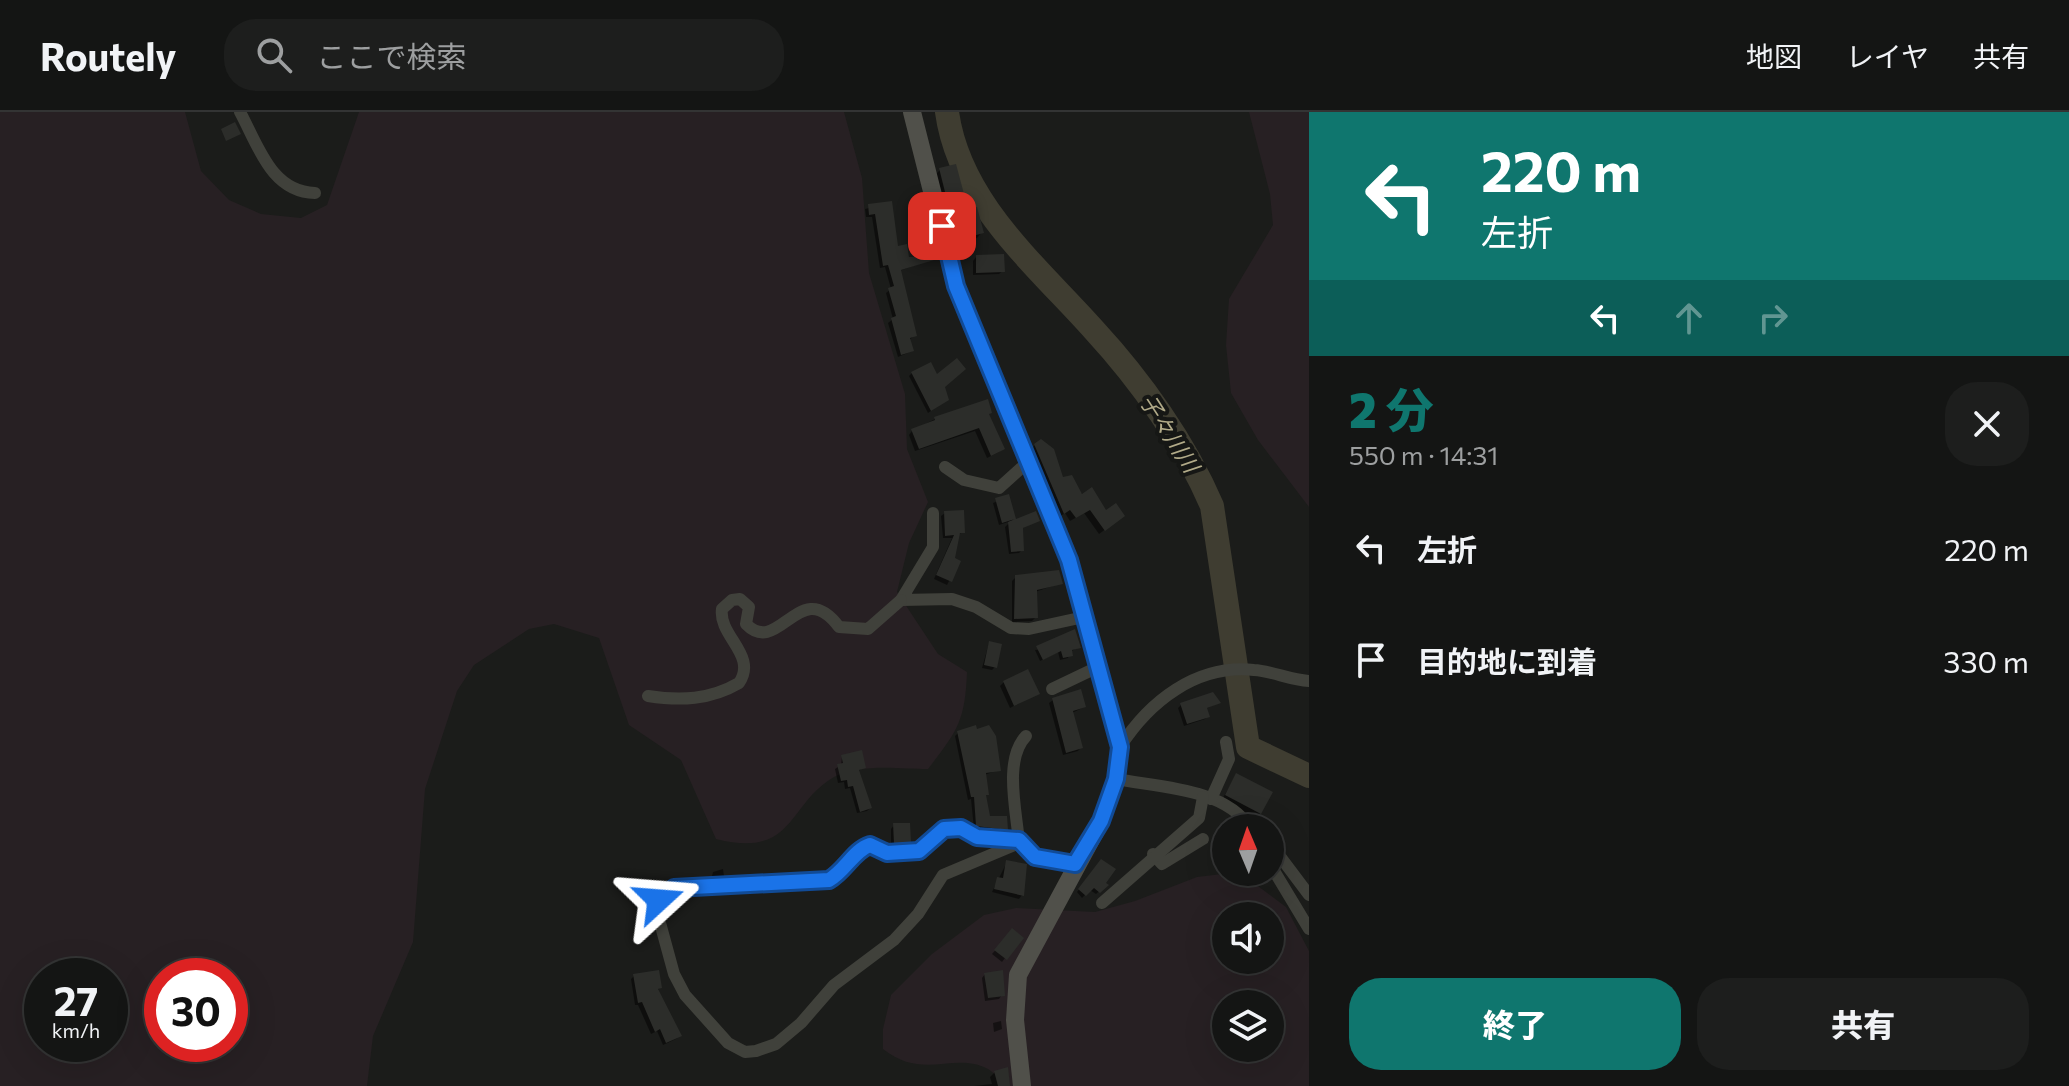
<!DOCTYPE html>
<html lang="ja">
<head>
<meta charset="utf-8">
<style>
	body { margin:0; font-family:Commissioner,"Noto Sans JP",sans-serif; background:#1d1e1d; color:#f1f3f6; height:100vh; display:flex; flex-direction:column; font-size:30px; white-space:nowrap }
	* { box-sizing:border-box; margin:0 }
	p { font-size:26px; color:#9d9fa0 }
	.icon { flex:none; width:44px; height:44px; fill:none; stroke:currentColor; stroke-width:2; stroke-linecap:round; stroke-linejoin:round }
	.map { position:relative; flex:1; overflow:hidden }
	.side { display:flex; flex-direction:column; background:#141514; width:760px }
	.side>* { flex:none }
	.guide { background:#0f766e; color:#fff; overflow:hidden }
	.needle { width:52px; rotate:358deg }
	.fabs { position:absolute; left:1212px; top:702px; display:grid; gap:16px }
	.fabs a { display:grid; place-items:center; width:72px; height:72px; border-radius:50%; background:#141514; box-shadow:0 8px 32px #0002,0 0 0 2px #333434; font-size:40px }
	.speed { position:absolute; left:24px; top:846px; display:flex; gap:16px; font-size:40px; font-weight:700; text-align:center }
	.speed>* { display:grid; place-content:center; width:104px; height:104px; border-radius:50%; background:#141514; box-shadow:0 8px 32px #0002,0 0 0 2px #333434; line-height:1 }
	.speed small { font-size:20px; font-weight:400 }
	.speed .limit { border:12px solid #d22; background:#fff; color:#111 }
	.pin { position:absolute; display:grid; place-items:center; width:68px; height:68px; color:#fff; margin:-34px; border-radius:16px; box-shadow:0 4px 12px #0006 }
	.me { position:absolute; width:88px; margin:-44px; rotate:71deg; stroke-linejoin:round; filter:drop-shadow(0 0 6px #0008) }
	.turn { display:flex; align-items:center; gap:28px; height:168px; padding:0 40px; font-size:36px }
	.turn .icon { width:104px; height:104px; stroke-width:2.5 }
	.turn b { display:block; font-size:56px; line-height:68px }
	.lanes { display:flex; align-items:center; height:76px; padding:0 40px; background:#0003; justify-content:center; gap:40px; direction:ltr }
	.lanes .off { opacity:.35 }
	.round { display:grid; place-items:center; flex:none; width:84px; height:84px; border-radius:32px; background:#1d1e1d }
	.head { display:flex; align-items:center; justify-content:space-between; height:136px; padding:0 40px }
	h1 { font-size:48px; font-weight:800; line-height:60px; color:#0f766e }
	.primary-button { display:flex; gap:16px; margin-top:auto; padding:16px 40px }
	.primary-button a { flex:1; height:92px; border-radius:32px; background:#0f766e; color:#fff; font-size:32px; font-weight:800; line-height:92px; text-align:center }
	.primary-button a+a { background:#1d1e1d; color:#f1f3f6 }
	ul { padding:0; list-style:none }
	li { display:flex; align-items:center; gap:24px; height:112px; padding:0 40px }
	li div { flex:1 }
	li b { display:block; font-size:30px }
	li em { font-style:normal }
	header { display:flex; align-items:center; gap:48px; box-sizing:border-box; height:112px; padding:0 40px; background:#141514; border-bottom:2px solid #333434 }
	header strong { font-size:38px }
	nav { display:flex; gap:44px; margin-inline-start:auto; font-size:28px }
	.search { width:560px; height:72px; background:#1d1e1d; display:flex; align-items:center; gap:20px; box-sizing:border-box; padding:0 28px; border-radius:32px; color:#9d9fa0; font-size:30px }
	main { display:flex; flex:1; min-height:0 }
	.map>svg:first-child { display:block }
</style>
</head>
<body>
<header>
<strong>Routely</strong>
<div class="search"><svg class="icon" aria-label="search" viewBox="0 0 24 24"><circle cx="10" cy="10" r="6"/><path d="M15 15l6 6"/></svg>ここで検索</div>
<nav><a>地図</a><a>レイヤ</a><a>共有</a></nav>
</header>
<main>
<div class="map">
<svg width="1309" height="974" viewBox="0 0 1309 974">
	<rect width="100%" height="100%" fill="#1b1c1a"/>
	<!-- green -->
	<g fill="#272023" fill-rule="evenodd">
		<path d="M0,0H185L201,59L229,88L261,102L301,106L327,93L359,0H844L862,66L869,161L905,282L907,337L928,390L909,431L897,480L938,542L967,560C965,609 958,618 928,657C901,657 859,651 834,665C787,692 795,747 716,727L681,648L629,613L599,526L554,512L529,517L474,553L457,579L425,677L413,830L373,924L367,974H0ZM42,864H110V932H42ZM162,864H230V932H162Z"/>
		<polygon points="1249,0 1309,0 1309,395 1258,328 1231,281 1226,233 1229,187 1273,113 1270,82"/>
		<path d="M1239,760L1286,795L1309,839V974H1007C1001,969 995,961 988,957C954,939 923,969 883,937V917L891,883L932,842L984,803L1016,796L1095,800L1135,789L1197,765ZM1226,804H1270V848H1226ZM1226,892H1270V936H1226Z"/>
	</g>
	<!-- shadow -->
	<g fill="#0007">
		<polygon points="940,58 982,120 977,126 952,132 934,64"/>
		<polygon points="890,91 896,137 908,147 932,147 899,159 914,224 909,228 912,239 898,245 888,211 893,207 886,181 891,177 885,155 880,156 872,105 866,105 865,97"/>
		<polygon points="976,145 1003,159 999,162 973,163 973,149"/>
		<polygon points="912,261 942,275 944,290 928,301 909,264"/>
		<polygon points="986,290 987,303 1002,337 999,340 987,346 975,319 915,339 909,323 912,319 935,307"/>
		<polygon points="1035,333 1062,367 1118,408 1099,422 1084,401 1070,409 1065,401 1059,405 1031,338"/>
		<polygon points="1008,385 1014,410 1038,408 1021,417 1022,438 1019,441 1009,442 1005,415 1011,409 999,413 993,391"/>
		<polygon points="945,401 963,420 957,423 953,447 959,450 947,473 934,467 952,426 943,426 941,404"/>
		<polygon points="1016,465 1061,471 1035,480 1036,505 1032,509 1012,510 1012,469"/>
		<polygon points="989,531 995,555 992,558 982,556"/>
		<polygon points="1078,535 1070,540 1068,546 1060,548 1058,540 1040,549 1035,538"/>
		<polygon points="1004,570 1037,582 1010,596 1000,574"/>
		<polygon points="1053,588 1084,595 1072,601 1081,635 1078,639 1063,643 1049,591"/>
		<polygon points="1218,591 1205,597 1208,604 1205,607 1184,614 1178,596 1181,593"/>
		<polygon points="958,621 999,658 984,663 984,685 988,706 1006,717 1003,721 974,717 971,687 968,688 955,624"/>
		<polygon points="842,645 864,655 858,659 870,696 867,699 857,701 850,676 845,677 844,670 838,671 835,657 841,653"/>
		<polygon points="1236,664 1260,701 1254,706 1221,689"/>
		<polygon points="894,713 909,730 905,733 891,734 891,717"/>
		<polygon points="1007,750 1022,783 1019,787 992,780"/>
		<polygon points="1099,752 1106,773 1096,782 1090,778 1082,786 1077,780"/>
		<polygon points="723,757 724,764 721,767 711,768 713,760"/>
		<polygon points="1012,819 1005,846 1002,850 992,842"/>
		<polygon points="985,862 1002,883 999,887 985,889 982,866"/>
		<polygon points="634,864 660,876 656,879 680,924 676,927 663,933 657,919 651,922 638,893 635,893 631,867"/>
		<polygon points="1001,909 1002,917 994,920 993,911"/>
		<polygon points="995,960 1008,974 974,974 992,972 990,965"/>
	</g>
	<g fill="none" stroke-linecap="round" stroke-linejoin="round">
		<!-- river -->
		<path stroke="#3f3d31" stroke-width="24" d="M947,0C959,90 1037,154 1094,218C1141,269 1185,331 1212,394L1248,635L1309,664"/>
	</g>
	<!-- building -->
	<g fill="#2c2d2a">
		<polygon points="235,10 241,22 226,29 221,17"/>
		<polygon points="956,52 968,97 977,95 984,121 957,128 939,56"/>
		<polygon points="892,89 898,134 907,132 909,145 934,144 934,148 901,158 917,224 910,226 914,239 901,243 891,206 896,204 888,176 894,174 888,153 883,154 875,102 869,103 868,92"/>
		<polygon points="1004,142 1005,160 976,161 976,143"/>
		<polygon points="957,246 966,257 945,275 949,288 931,299 911,260 931,250 937,262"/>
		<polygon points="988,287 992,301 989,302 1005,337 991,344 979,316 919,337 911,317 935,308 934,305"/>
		<polygon points="1041,327 1054,337 1063,365 1072,363 1082,382 1092,375 1106,398 1116,391 1125,404 1105,419 1090,398 1076,406 1070,398 1064,402 1034,332"/>
		<polygon points="1009,382 1016,407 1036,399 1040,409 1023,416 1024,439 1011,440 1008,410 1015,407 1002,411 995,386"/>
		<polygon points="964,398 965,421 960,421 955,446 961,449 952,470 936,463 954,423 945,424 944,399"/>
		<polygon points="1059,458 1063,472 1037,478 1038,506 1014,507 1015,463"/>
		<polygon points="1075,517 1081,536 1072,538 1073,544 1063,546 1061,539 1043,548 1036,534"/>
		<polygon points="989,529 1002,532 997,556 984,553"/>
		<polygon points="1028,557 1040,582 1014,594 1003,569"/>
		<polygon points="1081,577 1086,595 1073,599 1083,636 1066,641 1052,586"/>
		<polygon points="1213,580 1221,591 1207,596 1210,605 1187,612 1180,591"/>
		<polygon points="976,613 977,617 989,613 996,624 1001,659 986,661 989,683 986,683 990,704 1007,704 1008,718 976,714 974,685 971,685 957,619"/>
		<polygon points="862,638 866,656 859,658 872,696 860,700 853,674 848,675 847,668 841,669 837,652 843,651 841,643"/>
		<polygon points="1236,661 1273,680 1261,702 1225,683"/>
		<polygon points="893,711 910,711 911,730 894,732"/>
		<polygon points="1101,747 1116,757 1106,771 1109,773 1100,781 1094,776 1086,784 1078,777"/>
		<polygon points="1006,748 1027,752 1024,784 994,777 997,765 1003,766"/>
		<polygon points="1012,816 1024,826 1007,848 994,838"/>
		<polygon points="659,858 662,876 658,877 682,924 666,931 660,917 655,920 642,890 638,891 633,862"/>
		<polygon points="1003,858 1005,884 988,886 984,861"/>
		<polygon points="1008,955 1010,974 998,974 994,959"/>
	</g>
	<g fill="none" stroke-linecap="round" stroke-linejoin="round">
		<!-- street -->
		<g stroke="#40413b" stroke-width="12">
			<path d="M240,0C258,33 271,80 315,81"/>
			<polyline points="945,355 964,368 999,376 1029,349"/>
			<polyline points="933,401 933,435 901,488 952,487 976,495 1011,516 1029,517 1084,505"/>
			<polyline points="1052,577 1098,555"/>
			<path d="M648,584C680,589 710,588 739,571C758,543 718,524 722,497L732,488L740,487L749,495L746,512C779,546 800,462 839,515L868,517L901,488"/>
			<path d="M1120,635C1149,590 1196,552 1254,558C1272,559 1290,568 1309,569"/>
			<path d="M1116,667C1157,675 1226,676 1250,716"/>
			<polyline points="1211,687 1229,647 1226,630"/>
			<path d="M1019,728L977,725L961,716L944,717L919,739L887,741L870,733C854,738 845,759 829,768L674,776L665,781L656,796L674,862L685,883L728,931L745,940L756,939L776,932L801,911L834,873L894,828L918,802L943,763L1019,731L1035,745L1075,752"/>
			<path d="M1019,731C1017,701 1003,648 1026,624"/>
			<polyline points="1270,731 1309,783"/>
			<polyline points="1153,742 1162,752 1203,727"/>
			<polyline points="1270,752 1309,817"/>
			<polyline points="1102,791 1199,706 1203,685"/>
		</g>
		<!-- secondary -->
		<polyline stroke="#50504a" stroke-width="18" points="912,0 956,174 1069,448 1120,635 1116,667 1101,709 1018,863 1015,908 1022,974"/>
	</g>
	<g fill="none" stroke-linecap="round" stroke-linejoin="round">
		<!-- route casing -->
		<g stroke="#114b97" stroke-width="20">
			<path id="route" d="M659,788L674,776L829,768C845,759 854,738 870,733L887,741L919,739L944,717L961,716L977,725L1019,728L1035,745L1075,752L1101,709L1116,667L1120,635L1069,448L956,174L942,114"/>
		</g>
		<!-- route -->
		<use href="#route" stroke="#1a73e8" stroke-width="14"/>
	</g>
	<g text-anchor="middle" dominant-baseline="central" stroke-width="8" stroke-linejoin="round" paint-order="stroke">
		<!-- water labels -->
		<g font-size="22" font-style="italic" fill="#b2ab89" stroke="#161715">
			<text transform="translate(1170 321) rotate(57)">子々川川</text>
		</g>
	</g>
</svg>
<div class="fabs">
<a><svg class="needle" viewBox="-14 -14 28 28"><path d="M0-13l5 13h-10z" fill="#e53935"/><path d="M0 13l5-13h-10z" fill="#9d9fa0"/></svg></a>
<a><svg class="icon" aria-label="sound" viewBox="0 0 24 24"><path d="M4 9h4l5-4v14l-5-4H4zM17 9q2 3 0 6"/></svg></a>
<a><svg class="icon" aria-label="layers" viewBox="0 0 24 24"><path d="M12 4l9 5-9 5-9-5zM3 14l9 5 9-5"/></svg></a>
</div>
<div class="speed"><div>27<small>km/h</small></div><div class="limit">30</div></div>
<div class="pin" style="left:942px;top:114px;background:#d93025"><svg class="icon" aria-label="arrive" viewBox="0 0 24 24"><path d="M6 21V4h12l-3 4 3 4H6"/></svg></div>
<svg class="me" style="left:659px;top:788px" viewBox="-20 -20 40 40"><path d="M0-17L14 15 0 8-14 15z" fill="#1a73e8" stroke="#fff" stroke-width="4"/></svg>
</div>
<section class="side">
<div class="guide">
<div class="turn"><svg class="icon" aria-label="left" viewBox="0 0 24 24"><path d="M17 20v-9H6M10 6l-5 5 5 5"/></svg><div><b>220 m</b>左折</div></div>
<div class="lanes"><svg class="icon" aria-label="left" viewBox="0 0 24 24"><path d="M17 20v-9H6M10 6l-5 5 5 5"/></svg><svg class="icon off" aria-label="ahead" viewBox="0 0 24 24"><path d="M12 20V5M6 11l6-6 6 6"/></svg><svg class="icon off" aria-label="right" viewBox="0 0 24 24"><path d="M7 20v-9h11M14 6l5 5-5 5"/></svg></div>
</div>
<div class="head"><div><h1>2 分</h1><p>550 m · 14:31</p></div><a class="round"><svg class="icon" aria-label="close" viewBox="0 0 24 24"><path d="M6 6l12 12M18 6L6 18"/></svg></a></div>
<ul>
<li><svg class="icon" aria-label="left" viewBox="0 0 24 24"><path d="M17 20v-9H6M10 6l-5 5 5 5"/></svg><div><b>左折</b></div><em>220 m</em></li>
<li><svg class="icon" aria-label="arrive" viewBox="0 0 24 24"><path d="M6 21V4h12l-3 4 3 4H6"/></svg><div><b>目的地に到着</b></div><em>330 m</em></li>
</ul>
<div class="primary-button"><a>終了</a><a>共有</a></div>
</section>
</main>
</body>
</html>
